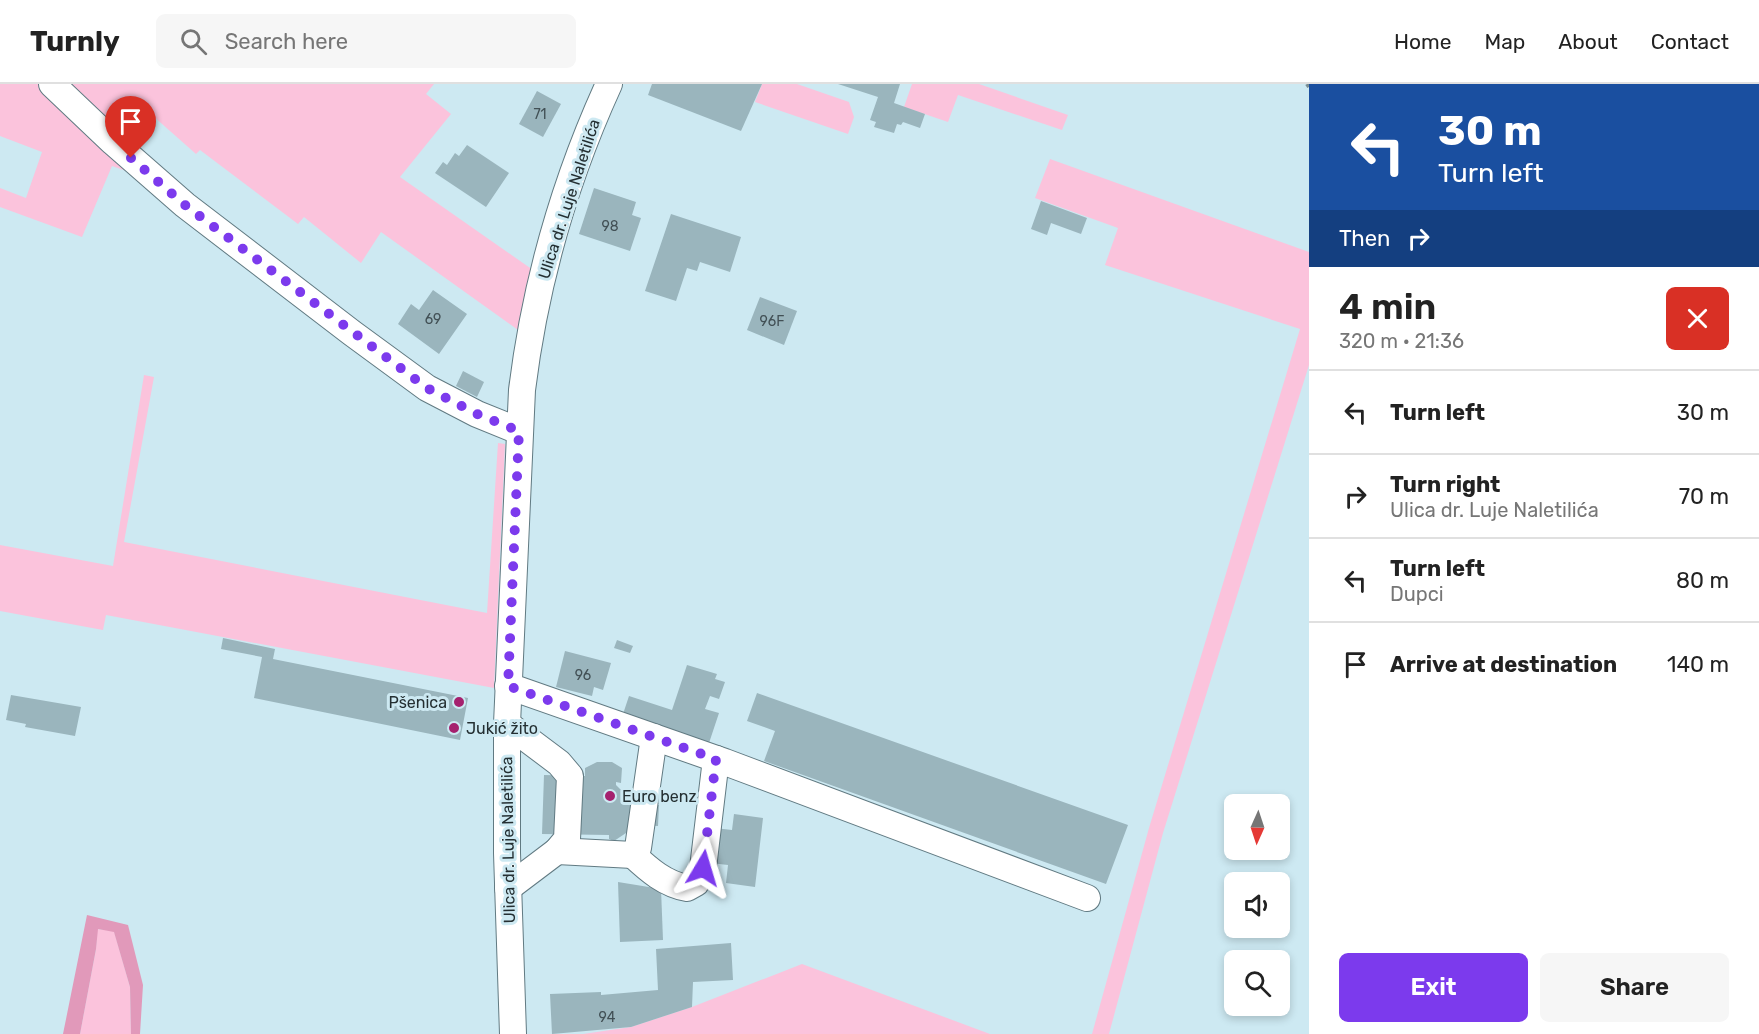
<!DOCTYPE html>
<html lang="en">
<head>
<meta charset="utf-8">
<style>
	body { margin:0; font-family:Rubik,sans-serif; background:#f6f6f6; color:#222; height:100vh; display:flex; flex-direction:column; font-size:22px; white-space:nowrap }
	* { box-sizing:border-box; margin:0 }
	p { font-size:20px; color:#767676 }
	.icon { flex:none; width:33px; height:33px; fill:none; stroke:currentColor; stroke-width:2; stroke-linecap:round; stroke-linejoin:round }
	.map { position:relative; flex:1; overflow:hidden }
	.sheet { display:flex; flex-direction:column; background:#fff; width:450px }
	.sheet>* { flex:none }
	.guide { background:#1a4fa0; color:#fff; overflow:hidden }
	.needle { width:39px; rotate:183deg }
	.fabs { position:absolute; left:1224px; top:710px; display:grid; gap:12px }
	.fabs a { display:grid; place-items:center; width:66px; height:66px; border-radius:9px; background:#fff; box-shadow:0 3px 9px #0003; font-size:30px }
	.pin { position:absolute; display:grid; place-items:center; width:51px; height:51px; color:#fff; margin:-62px -26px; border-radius:50% 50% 50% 0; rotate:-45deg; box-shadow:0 0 6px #0007 }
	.pin .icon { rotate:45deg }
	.me { position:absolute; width:66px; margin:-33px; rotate:7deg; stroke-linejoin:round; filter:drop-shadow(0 0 4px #0008) }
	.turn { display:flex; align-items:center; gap:21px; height:126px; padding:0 30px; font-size:27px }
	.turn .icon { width:78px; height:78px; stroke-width:2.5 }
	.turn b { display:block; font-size:42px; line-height:51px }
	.then { display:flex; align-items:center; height:57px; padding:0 30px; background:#0003; gap:12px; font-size:22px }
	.round { display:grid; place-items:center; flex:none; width:63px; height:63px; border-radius:9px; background:#f6f6f6 }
	.head { display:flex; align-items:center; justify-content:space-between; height:102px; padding:0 30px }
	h1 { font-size:36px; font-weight:600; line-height:45px }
	.button { display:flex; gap:12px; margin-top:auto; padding:12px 30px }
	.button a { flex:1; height:69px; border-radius:9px; background:#7c3aed; color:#fff; font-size:24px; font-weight:600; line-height:69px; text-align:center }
	.button a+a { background:#f6f6f6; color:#222 }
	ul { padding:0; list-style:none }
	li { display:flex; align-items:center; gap:18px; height:84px; padding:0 30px; border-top:2px solid #e0e0e0 }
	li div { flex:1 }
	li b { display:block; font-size:22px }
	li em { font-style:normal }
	header { display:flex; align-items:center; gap:36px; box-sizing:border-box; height:84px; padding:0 30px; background:#fff; border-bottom:2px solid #e0e0e0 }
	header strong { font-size:28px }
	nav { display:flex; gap:33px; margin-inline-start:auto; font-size:21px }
	.search { width:420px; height:54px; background:#f6f6f6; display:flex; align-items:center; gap:15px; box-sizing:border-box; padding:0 21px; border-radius:9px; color:#767676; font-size:22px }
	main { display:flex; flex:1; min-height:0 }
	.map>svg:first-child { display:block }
</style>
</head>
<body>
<header>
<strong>Turnly</strong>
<div class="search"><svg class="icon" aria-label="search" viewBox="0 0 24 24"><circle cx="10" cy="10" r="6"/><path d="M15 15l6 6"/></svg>Search here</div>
<nav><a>Home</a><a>Map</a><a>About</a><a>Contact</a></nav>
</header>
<main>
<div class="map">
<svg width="1309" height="950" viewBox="0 0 1309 950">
	<rect width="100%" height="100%" fill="#cde9f2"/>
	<!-- green -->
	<g fill="#fbc3dc">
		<polygon points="0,0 42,0 138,91 112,82 82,153 0,123 0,104 26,114 42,68 0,52"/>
		<polygon points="60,0 434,0 426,10 451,30 400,93 533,186 518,246 381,148 361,179 304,133 298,140 200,66 196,70 144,24 115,53"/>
		<polygon points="762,0 797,0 849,18 854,33 848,50 755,18"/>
		<polygon points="912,0 979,0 1068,31 1062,46 958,11 948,38 904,23"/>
		<polygon points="1050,75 1309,168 1309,281 1163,749 1109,950 1092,950 1149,744 1300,245 1105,181 1118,144 1035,114"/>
		<polygon points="144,291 154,293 124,458 487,529 498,359 505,360 494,604 106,531 103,546 0,527 0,461 113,482"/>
		<polygon points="97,845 114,847 130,903 131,950 80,950 96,865"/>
		<polygon points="802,880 990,950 583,950 631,943 692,923"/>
	</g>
	<!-- forest -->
	<polygon fill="#e199ba" points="87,831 128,841 143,901 140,950 131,950 130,903 114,848 98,845 96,865 80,950 63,950"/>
	<!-- building -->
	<g fill="#9ab5bd">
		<polygon points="652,0 762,0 741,47 648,11"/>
		<polygon points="838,0 900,0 894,19 925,30 920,44 903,38 901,41 897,40 894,49 874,43 876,38 870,36 878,13"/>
		<polygon points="537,7 561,20 543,53 519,40"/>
		<polygon points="467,61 509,89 486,123 435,89 443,78 447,81 455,69 459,72"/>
		<polygon points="594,104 636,118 632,131 641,134 630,167 579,150"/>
		<polygon points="1041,117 1087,134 1081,150 1051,139 1047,151 1031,145"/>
		<polygon points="671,130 741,153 730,188 700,178 697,187 687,184 676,217 645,207"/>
		<polygon points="433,206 467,230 439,270 398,240 411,220 419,226"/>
		<polygon points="760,213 797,227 784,261 747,246"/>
		<polygon points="463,287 484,298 477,313 456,302"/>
		<polygon points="223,554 275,565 273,575 468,614 460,656 254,614 262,573 221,565"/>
		<polygon points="617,556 633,562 630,569 614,564"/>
		<polygon points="565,567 611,579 603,606 594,603 592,612 556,603"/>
		<polygon points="687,581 717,590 715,595 725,598 719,615 710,612 705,625 719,629 709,659 623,630 629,612 672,626"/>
		<polygon points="757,609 1128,741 1106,800 764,677 775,647 747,637"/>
		<polygon points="11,611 81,623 75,652 25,643 26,640 6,636"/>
		<polygon points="597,678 612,678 622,684 621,699 616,698 616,701 620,705 629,705 628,720 659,721 658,742 630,741 629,747 614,757 609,755 609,751 542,750 544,691 585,692 585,684"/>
		<polygon points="734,730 763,734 755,803 726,799 728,781 693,777 697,742 732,746"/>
		<polygon points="618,798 661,805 663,856 620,858"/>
		<polygon points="731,859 733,896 693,898 692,923 631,943 552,950 550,910 601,908 601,911 658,906 656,865"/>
	</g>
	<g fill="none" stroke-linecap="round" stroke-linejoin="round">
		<!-- minor casing -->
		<g stroke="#617a82" stroke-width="28">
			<g id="minor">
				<polyline points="52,0 113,58 185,121 352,249 427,304 477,330 519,347"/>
				<polyline points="508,602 725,678 1087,814"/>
				<polyline points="507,640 559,679 570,692 567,755 557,767 508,804"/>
				<polyline points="557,767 633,771 638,764 654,653"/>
				<path d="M633,771C649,786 665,800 687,804L696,799L703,784L716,675"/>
				<path d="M513,950L507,769V640L522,306C535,201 565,96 609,0"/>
			</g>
		</g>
		<!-- path -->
		<polyline stroke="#798d93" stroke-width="4" stroke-dasharray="6 3" stroke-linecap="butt" points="1307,0 1309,3"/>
		<!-- minor -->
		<use href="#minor" stroke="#fff" stroke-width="26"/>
	</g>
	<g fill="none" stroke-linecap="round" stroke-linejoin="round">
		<!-- route -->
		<polyline stroke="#7c3aed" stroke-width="10" stroke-dasharray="0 18" points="131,74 185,121 427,304 477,330 519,347 508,602 716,675 703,784"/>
	</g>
	<!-- markers -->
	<g fill="#a5216e" stroke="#cde9f2" stroke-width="2">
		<circle cx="459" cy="618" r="6"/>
		<circle cx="454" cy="644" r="6"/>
		<circle cx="610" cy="712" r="6"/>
	</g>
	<g text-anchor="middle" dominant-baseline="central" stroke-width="6" stroke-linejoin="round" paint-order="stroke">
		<!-- number labels -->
		<g font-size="14" fill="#425055">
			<text x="540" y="30">71</text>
			<text x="610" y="142">98</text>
			<text x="433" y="235">69</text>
			<text x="772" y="237">96F</text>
			<text x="583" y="591">96</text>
			<text x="607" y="933">94</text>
		</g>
		<!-- street labels -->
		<g font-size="16" fill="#242f32" stroke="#cde9f2">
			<text transform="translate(569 115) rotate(-72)">Ulica dr. Luje Naletilića</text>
			<text transform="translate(508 756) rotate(-91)">Ulica dr. Luje Naletilića</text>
		</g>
		<!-- poi labels -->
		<g font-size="16" fill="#242f32" stroke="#cde9f2" text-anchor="start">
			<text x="447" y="618" text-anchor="end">Pšenica</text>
			<text x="466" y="644">Jukić žito</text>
			<text x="622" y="712">Euro benz</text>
		</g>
	</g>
</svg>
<div class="fabs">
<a><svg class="needle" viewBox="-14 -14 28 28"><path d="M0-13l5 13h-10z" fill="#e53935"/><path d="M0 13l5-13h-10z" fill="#767676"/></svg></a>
<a><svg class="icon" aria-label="sound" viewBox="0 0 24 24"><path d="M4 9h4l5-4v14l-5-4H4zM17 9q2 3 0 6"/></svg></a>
<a><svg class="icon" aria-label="search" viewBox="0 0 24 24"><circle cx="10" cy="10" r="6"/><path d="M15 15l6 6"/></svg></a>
</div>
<div class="pin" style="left:131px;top:74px;background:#d93025"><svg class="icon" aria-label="arrive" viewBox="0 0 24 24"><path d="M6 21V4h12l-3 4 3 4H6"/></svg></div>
<svg class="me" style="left:703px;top:784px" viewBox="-20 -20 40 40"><path d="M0-17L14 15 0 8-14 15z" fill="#7c3aed" stroke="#fff" stroke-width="4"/></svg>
</div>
<section class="sheet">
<div class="guide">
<div class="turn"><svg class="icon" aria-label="left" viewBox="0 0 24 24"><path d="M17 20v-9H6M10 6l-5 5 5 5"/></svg><div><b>30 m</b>Turn left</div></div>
<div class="then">Then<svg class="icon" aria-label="right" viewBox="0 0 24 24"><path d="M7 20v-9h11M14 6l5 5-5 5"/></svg></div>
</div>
<div class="head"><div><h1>4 min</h1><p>320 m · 21:36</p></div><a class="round" style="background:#d93025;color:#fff"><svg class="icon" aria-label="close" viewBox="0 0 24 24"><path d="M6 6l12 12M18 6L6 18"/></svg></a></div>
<ul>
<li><svg class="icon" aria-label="left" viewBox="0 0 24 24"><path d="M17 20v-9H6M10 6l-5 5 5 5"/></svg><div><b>Turn left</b></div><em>30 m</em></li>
<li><svg class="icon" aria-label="right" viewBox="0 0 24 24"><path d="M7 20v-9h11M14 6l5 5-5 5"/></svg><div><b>Turn right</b><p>Ulica dr. Luje Naletilića</p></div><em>70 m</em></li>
<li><svg class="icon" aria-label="left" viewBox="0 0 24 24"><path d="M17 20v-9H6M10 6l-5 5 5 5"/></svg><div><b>Turn left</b><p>Dupci</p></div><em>80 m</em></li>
<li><svg class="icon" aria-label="arrive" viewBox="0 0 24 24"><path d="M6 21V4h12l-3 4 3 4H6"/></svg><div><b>Arrive at destination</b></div><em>140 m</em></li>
</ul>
<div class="button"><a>Exit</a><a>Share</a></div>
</section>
</main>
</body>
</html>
